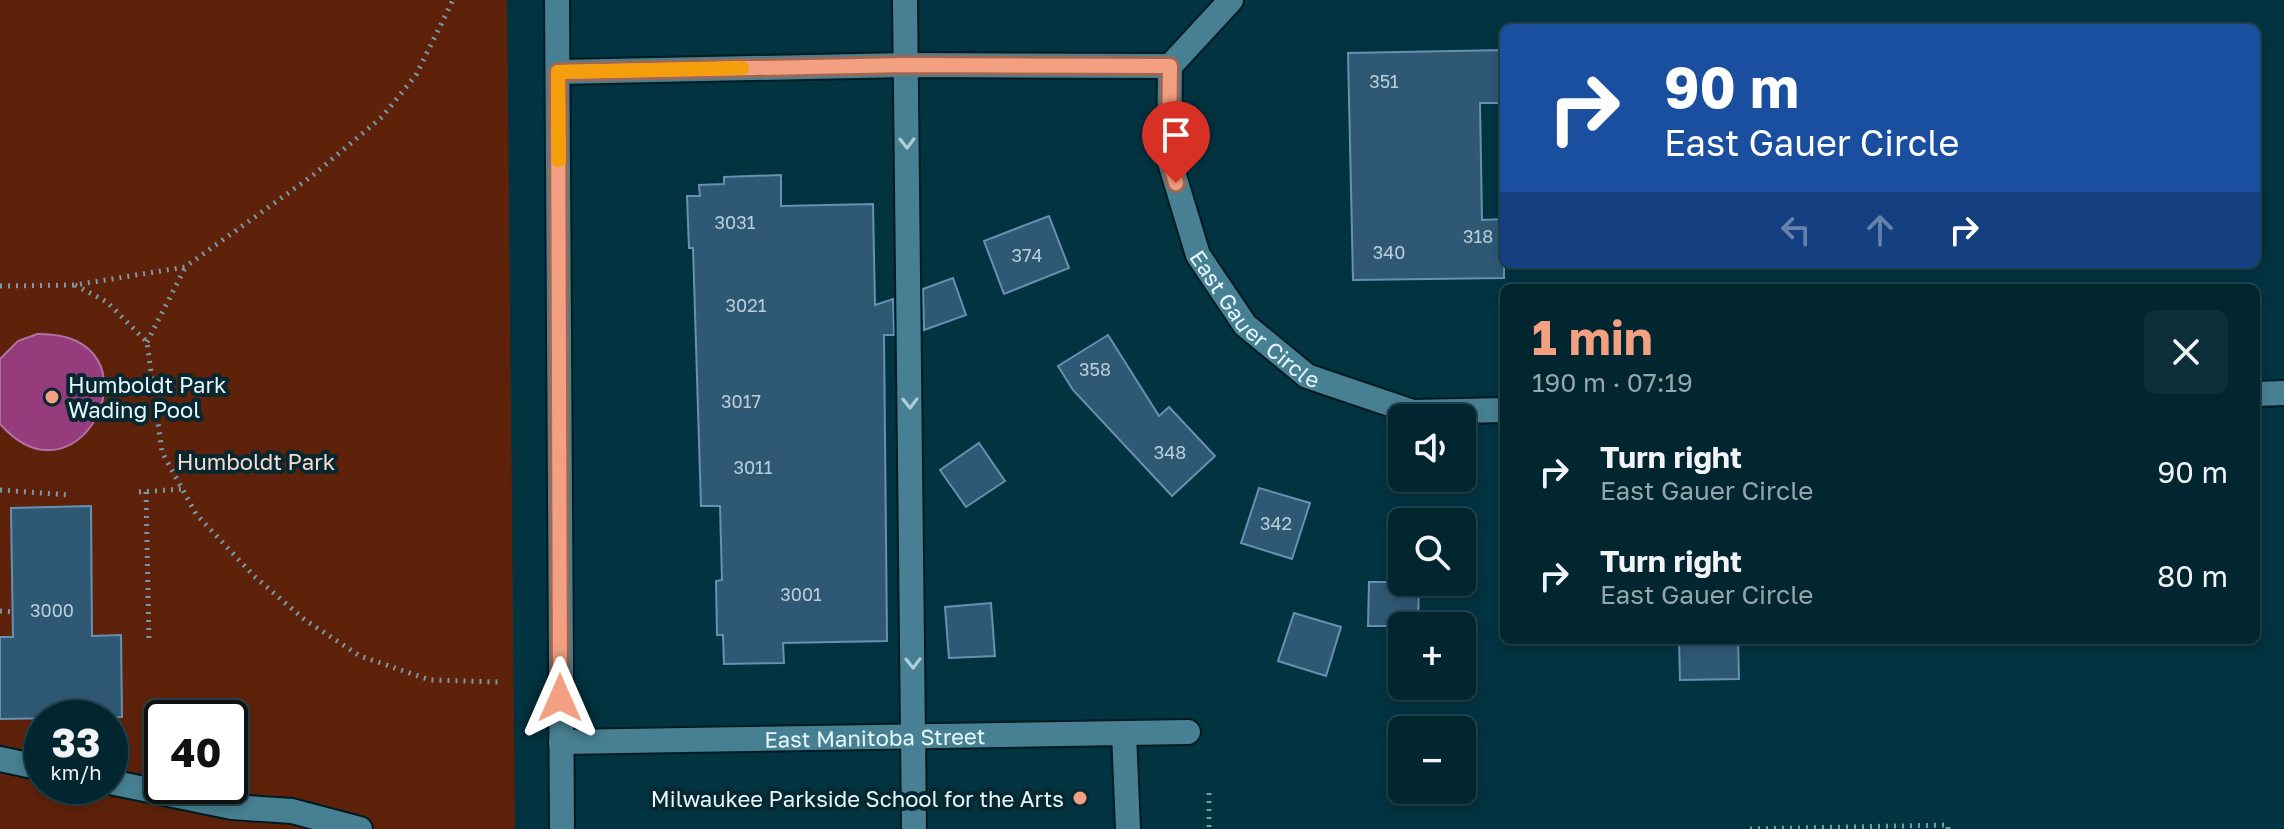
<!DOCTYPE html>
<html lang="en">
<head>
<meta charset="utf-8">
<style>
	body { margin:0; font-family:"Golos Text",sans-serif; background:#0c2e38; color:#f1f3f6; height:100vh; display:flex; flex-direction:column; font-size:30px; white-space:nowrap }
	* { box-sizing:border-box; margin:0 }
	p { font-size:26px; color:#96a5ab }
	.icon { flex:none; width:44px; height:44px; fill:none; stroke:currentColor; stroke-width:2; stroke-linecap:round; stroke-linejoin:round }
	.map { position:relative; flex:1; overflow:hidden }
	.sheet { position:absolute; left:1500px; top:284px; width:760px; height:360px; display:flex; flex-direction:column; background:#022630; border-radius:12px; box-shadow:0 4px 12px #0003,0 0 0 2px #23434c }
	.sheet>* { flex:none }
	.guide { position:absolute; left:1500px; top:24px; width:760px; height:244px; border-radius:12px; box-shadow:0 4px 12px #0003,0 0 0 2px #23434c; background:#1a4fa0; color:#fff; overflow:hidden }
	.controls { position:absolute; left:1388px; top:404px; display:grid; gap:16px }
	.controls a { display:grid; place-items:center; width:88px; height:88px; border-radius:12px; background:#022630; box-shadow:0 4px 12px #0003,0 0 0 2px #23434c; font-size:40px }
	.speed { position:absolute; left:24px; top:700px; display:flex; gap:16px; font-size:40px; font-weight:700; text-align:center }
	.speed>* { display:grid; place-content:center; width:104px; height:104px; border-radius:50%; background:#022630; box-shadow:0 4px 12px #0003,0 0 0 2px #23434c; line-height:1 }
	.speed small { font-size:20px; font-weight:400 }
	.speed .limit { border:4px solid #111; border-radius:12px; background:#fff; color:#111 }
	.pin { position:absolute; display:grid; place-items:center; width:68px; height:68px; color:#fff; margin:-82px -34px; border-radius:50% 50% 50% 0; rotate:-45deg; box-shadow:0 0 8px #0007 }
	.pin .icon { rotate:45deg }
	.me { position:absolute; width:88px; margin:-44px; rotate:0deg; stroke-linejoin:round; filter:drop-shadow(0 0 6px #0008) }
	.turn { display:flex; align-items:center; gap:28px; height:168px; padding:0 32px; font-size:36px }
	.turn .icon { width:104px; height:104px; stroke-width:2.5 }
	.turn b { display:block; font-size:56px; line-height:68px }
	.lanes { display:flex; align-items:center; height:76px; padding:0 32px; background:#0003; justify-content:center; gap:40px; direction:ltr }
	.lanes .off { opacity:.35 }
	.round { display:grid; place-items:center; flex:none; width:84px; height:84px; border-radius:12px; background:#0c2e38 }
	.overview { display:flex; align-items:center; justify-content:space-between; height:136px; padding:0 32px }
	h1 { font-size:48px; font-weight:700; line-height:60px; color:#f3a082 }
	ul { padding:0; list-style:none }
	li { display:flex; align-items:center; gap:24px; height:104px; padding:0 32px }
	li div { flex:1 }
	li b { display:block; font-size:30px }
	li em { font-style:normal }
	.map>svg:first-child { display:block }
</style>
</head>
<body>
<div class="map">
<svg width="2284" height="829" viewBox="0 0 2284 829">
	<rect width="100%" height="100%" fill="#023340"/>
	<!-- green -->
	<path fill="#5e220a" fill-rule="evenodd" d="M0,0H507L515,829H0ZM42,718H110V786H42ZM162,718H230V786H162Z"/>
	<!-- water -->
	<path fill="#963b7c" stroke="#ae73a3" stroke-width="2" d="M37,334C167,332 83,517 0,424V359L18,341Z"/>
	<!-- building -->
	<g fill="#2f5875" stroke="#6691b0" stroke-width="2">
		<polygon points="1504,50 1504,103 1480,103 1482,220 1504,219 1504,278 1353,280 1348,53"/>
		<polygon points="781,175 781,206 873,204 875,305 893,299 894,335 884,335 887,641 783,643 784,663 724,664 723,635 717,635 716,581 722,580 720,506 701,506 693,248 689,248 687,196 700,196 699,185 724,184 724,177"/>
		<polygon points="1049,216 1069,268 1004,294 984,241"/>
		<polygon points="953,278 966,315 924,330 923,289"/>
		<polygon points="1108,335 1159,416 1169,407 1215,456 1172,496 1073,390 1058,366"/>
		<polygon points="979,443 1005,481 966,507 940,470"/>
		<polygon points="1259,488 1310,503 1292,559 1241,543"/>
		<polygon points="91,506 92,636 121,635 122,717 0,719 0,637 13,637 11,508"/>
		<polygon points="1369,582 1419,582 1418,626 1368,626"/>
		<polygon points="991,603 995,656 949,658 945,607"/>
		<polygon points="1294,613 1341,627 1326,676 1278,661"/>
		<polygon points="1679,640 1738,640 1739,679 1680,680"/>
	</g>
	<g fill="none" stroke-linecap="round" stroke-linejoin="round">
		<!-- lane casing -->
		<g stroke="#001a22" stroke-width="28">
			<g id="lane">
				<polyline points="905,0 914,829"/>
				<polyline points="1124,733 1128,829"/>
				<polyline points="0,759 42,768"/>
				<polyline points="110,782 232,807 292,811 360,829"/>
			</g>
		</g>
		<!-- street casing -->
		<g stroke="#001a22" stroke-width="28">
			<g id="street">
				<path id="s1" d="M1170,66L1169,159L1198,255L1245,325L1307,376L1413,412L1504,410"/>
				<polyline points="558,72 905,65 1170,66 1231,0"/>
				<polyline points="2256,394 2284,393"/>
				<path id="s2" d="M561,742L1188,732"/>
			</g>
		</g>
		<!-- secondary casing -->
		<g stroke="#001a22" stroke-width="28">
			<polyline id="secondary" points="557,0 562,829"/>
		</g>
		<!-- path -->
		<g stroke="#7a9aa4" stroke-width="5" stroke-dasharray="2 6" stroke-linecap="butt">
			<polyline points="75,285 107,302 147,342 162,452 196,514 254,576 305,620 360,656 430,680 498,682"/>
			<polyline points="0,286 75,285 185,267 312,176 382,117 416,75 453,0"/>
			<polyline points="147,342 185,268"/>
			<polyline points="0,490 69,495"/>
			<polyline points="139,492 182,489"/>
			<polyline points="146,492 149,643"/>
			<polyline points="0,611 13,612"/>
			<polyline points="1209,793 1209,829"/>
			<polyline points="1750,829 1948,825 1948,829"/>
		</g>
		<!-- lane -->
		<use href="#lane" stroke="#478092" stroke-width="24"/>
		<!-- street -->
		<use href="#street" stroke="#478092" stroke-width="24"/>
		<!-- secondary -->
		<use href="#secondary" stroke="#478092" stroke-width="24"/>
	</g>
	<!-- one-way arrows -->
	<defs><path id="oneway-chevron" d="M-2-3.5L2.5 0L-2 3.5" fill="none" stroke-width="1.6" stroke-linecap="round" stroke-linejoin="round" transform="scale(2)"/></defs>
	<g stroke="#aecdd8">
		<use href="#oneway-chevron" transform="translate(907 143) rotate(89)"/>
		<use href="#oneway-chevron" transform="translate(910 403) rotate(89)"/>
		<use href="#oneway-chevron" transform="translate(913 663) rotate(89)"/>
	</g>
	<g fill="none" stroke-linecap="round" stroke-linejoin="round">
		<!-- route casing -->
		<g stroke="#9e6854" stroke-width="20">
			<polyline id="route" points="560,698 558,72 905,65 1170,66 1169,159 1176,183"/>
		</g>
		<!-- route -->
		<use href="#route" stroke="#f3a082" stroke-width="14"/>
		<!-- slow -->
		<polyline stroke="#f59e0b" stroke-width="14" points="559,160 558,72 742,68"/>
	</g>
	<!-- markers -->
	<g fill="#f3a082" stroke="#082831" stroke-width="3">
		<circle cx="52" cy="397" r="8"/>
		<circle cx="1080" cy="798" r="8"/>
	</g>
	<g text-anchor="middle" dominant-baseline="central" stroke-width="8" stroke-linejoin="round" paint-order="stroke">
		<!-- number labels -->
		<g font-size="18" fill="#b8cfdb">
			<text x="1384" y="81">351</text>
			<text x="735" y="222">3031</text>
			<text x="1478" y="236">318</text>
			<text x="1389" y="252">340</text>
			<text x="1027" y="255">374</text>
			<text x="746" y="305">3021</text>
			<text x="1095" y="369">358</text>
			<text x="741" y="401">3017</text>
			<text x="1170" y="452">348</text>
			<text x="753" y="467">3011</text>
			<text x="1276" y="523">342</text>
			<text x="801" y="594">3001</text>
			<text x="52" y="610">3000</text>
		</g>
		<!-- street labels -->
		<g font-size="22" fill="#e6f7fd" stroke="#082831">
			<text stroke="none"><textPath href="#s1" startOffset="280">East Gauer Circle</textPath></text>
			<text stroke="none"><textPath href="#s2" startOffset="314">East Manitoba Street</textPath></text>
		</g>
		<!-- poi labels -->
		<g font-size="22" fill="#e6f7fd" stroke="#082831" text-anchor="start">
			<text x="68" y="384">Humboldt Park<tspan x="68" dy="25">Wading Pool</tspan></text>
			<text x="1064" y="798" text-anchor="end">Milwaukee Parkside School for the Arts</text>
		</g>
		<!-- park labels -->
		<g font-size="22" fill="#f8dbd1" stroke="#082831">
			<text x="256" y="461">Humboldt Park</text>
		</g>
	</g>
</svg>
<div class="controls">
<a><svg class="icon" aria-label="sound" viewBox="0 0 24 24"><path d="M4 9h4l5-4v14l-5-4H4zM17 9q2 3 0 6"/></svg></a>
<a><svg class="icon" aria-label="search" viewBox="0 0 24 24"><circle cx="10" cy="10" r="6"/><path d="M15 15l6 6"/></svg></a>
<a>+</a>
<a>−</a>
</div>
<div class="speed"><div>33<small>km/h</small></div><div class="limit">40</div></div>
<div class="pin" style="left:1176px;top:183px;background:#d93025"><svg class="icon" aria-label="arrive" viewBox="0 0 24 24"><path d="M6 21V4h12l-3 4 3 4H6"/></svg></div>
<svg class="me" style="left:560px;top:698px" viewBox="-20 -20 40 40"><path d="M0-17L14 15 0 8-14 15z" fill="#f3a082" stroke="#fff" stroke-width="4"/></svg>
<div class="guide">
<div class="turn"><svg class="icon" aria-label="right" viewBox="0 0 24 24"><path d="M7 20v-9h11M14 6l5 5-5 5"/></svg><div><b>90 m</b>East Gauer Circle</div></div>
<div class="lanes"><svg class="icon off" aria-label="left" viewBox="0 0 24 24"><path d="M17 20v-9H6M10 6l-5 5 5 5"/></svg><svg class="icon off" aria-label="ahead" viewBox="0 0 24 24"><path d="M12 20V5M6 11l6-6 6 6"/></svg><svg class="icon" aria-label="right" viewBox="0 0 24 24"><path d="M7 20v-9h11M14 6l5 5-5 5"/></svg></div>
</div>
<section class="sheet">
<div class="overview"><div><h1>1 min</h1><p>190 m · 07:19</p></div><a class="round"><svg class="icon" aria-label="close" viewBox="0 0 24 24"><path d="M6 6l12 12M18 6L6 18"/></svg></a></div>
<ul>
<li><svg class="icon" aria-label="right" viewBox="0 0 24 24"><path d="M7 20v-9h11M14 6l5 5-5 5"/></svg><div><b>Turn right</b><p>East Gauer Circle</p></div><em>90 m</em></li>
<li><svg class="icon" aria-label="right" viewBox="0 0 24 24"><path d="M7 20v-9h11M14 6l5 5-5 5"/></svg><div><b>Turn right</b><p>East Gauer Circle</p></div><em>80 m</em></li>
</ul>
</section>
</div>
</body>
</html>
